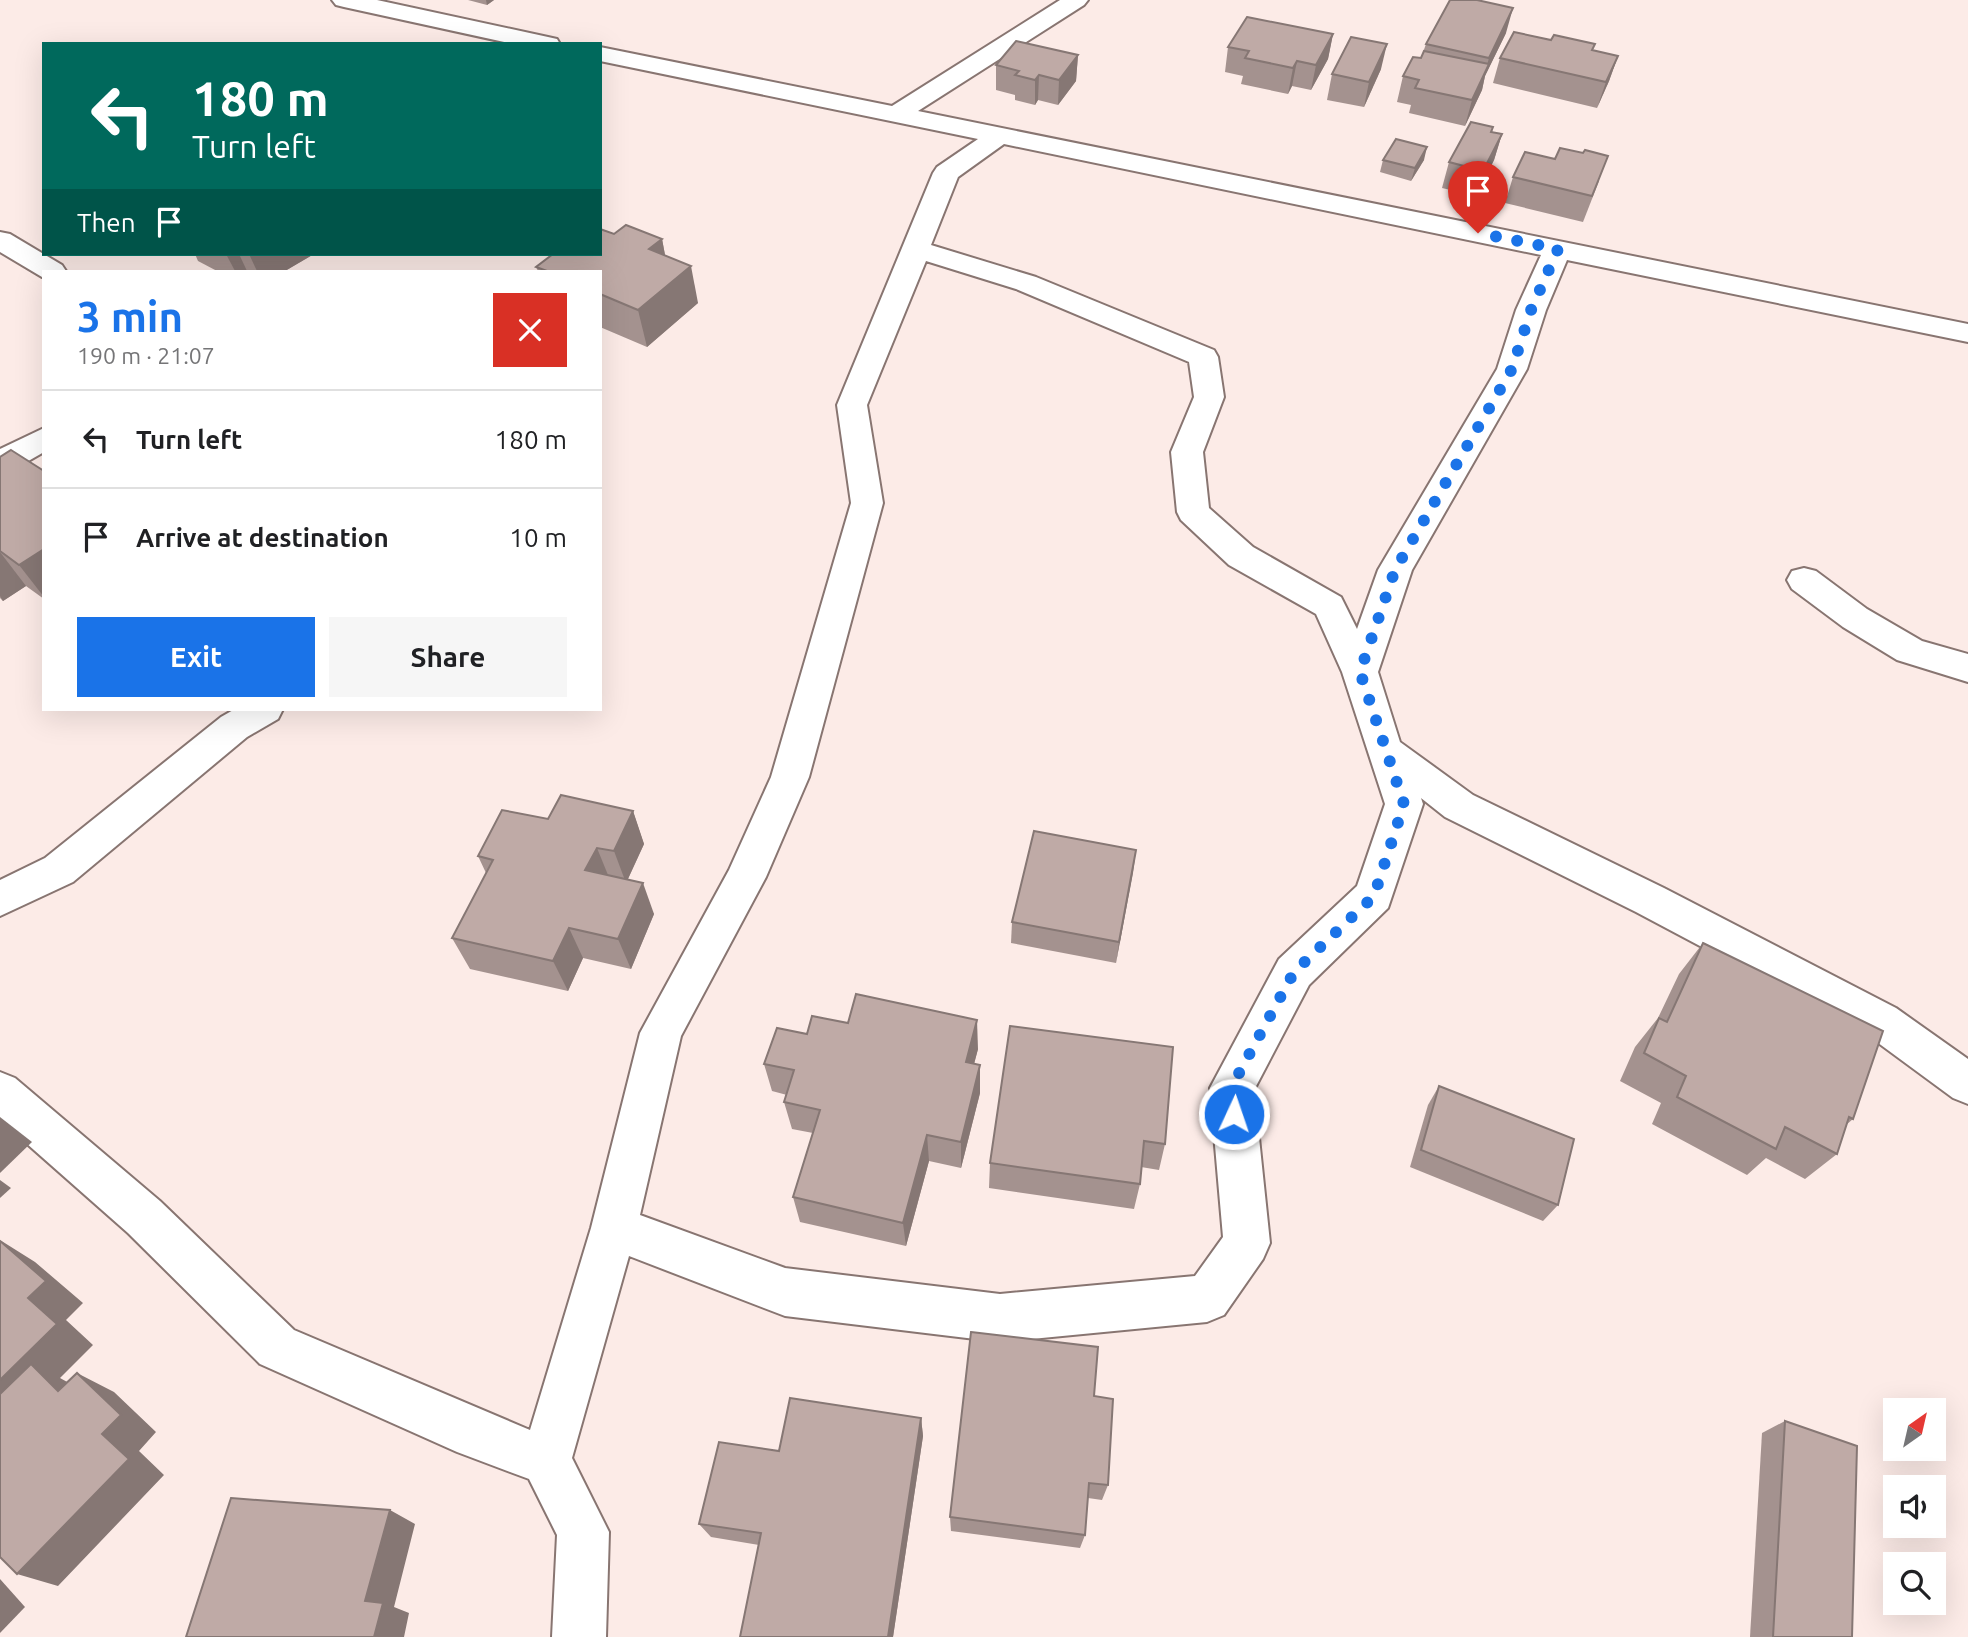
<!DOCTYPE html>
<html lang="en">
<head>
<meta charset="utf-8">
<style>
	body { margin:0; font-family:Ubuntu,sans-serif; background:#f6f6f6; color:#202124; height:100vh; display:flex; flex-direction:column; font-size:26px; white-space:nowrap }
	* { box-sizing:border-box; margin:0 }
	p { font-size:23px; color:#757577 }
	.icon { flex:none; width:38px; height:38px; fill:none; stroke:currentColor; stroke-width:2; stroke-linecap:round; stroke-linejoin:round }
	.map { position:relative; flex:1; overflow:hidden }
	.details { position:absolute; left:42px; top:270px; width:560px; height:441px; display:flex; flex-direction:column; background:#fff; border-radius:0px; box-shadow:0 7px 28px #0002 }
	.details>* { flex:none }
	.banner { position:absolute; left:42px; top:42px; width:560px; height:214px; border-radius:0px; box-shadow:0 7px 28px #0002; background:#00695c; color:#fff; overflow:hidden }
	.needle { width:46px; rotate:34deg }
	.fabs { position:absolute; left:1883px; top:1398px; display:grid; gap:14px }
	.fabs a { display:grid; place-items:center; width:63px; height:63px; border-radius:0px; background:#fff; box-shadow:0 7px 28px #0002; font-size:35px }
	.pin { position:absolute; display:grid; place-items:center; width:60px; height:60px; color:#fff; margin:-72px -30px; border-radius:50% 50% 50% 0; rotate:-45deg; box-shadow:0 0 7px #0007 }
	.pin .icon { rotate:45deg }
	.me { position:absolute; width:77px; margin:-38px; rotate:3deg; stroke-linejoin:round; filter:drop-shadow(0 0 5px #0008) }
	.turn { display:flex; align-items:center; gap:24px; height:147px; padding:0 35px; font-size:32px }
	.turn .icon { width:91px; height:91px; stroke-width:2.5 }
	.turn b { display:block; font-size:49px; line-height:60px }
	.then { display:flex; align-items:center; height:66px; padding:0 35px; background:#0003; gap:14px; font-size:26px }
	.round { display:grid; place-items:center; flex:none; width:74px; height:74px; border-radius:0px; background:#f6f6f6 }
	.headline { display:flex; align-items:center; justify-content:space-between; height:119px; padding:0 35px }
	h1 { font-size:42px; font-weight:700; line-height:52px; color:#1a73e8 }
	.primary-button { display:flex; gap:14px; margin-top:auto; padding:14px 35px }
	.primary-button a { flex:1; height:80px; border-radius:0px; background:#1a73e8; color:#fff; font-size:28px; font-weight:700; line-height:80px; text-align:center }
	.primary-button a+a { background:#f6f6f6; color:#202124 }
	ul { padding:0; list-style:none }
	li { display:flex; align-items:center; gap:21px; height:98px; padding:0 35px; border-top:2px solid #e0e0e0 }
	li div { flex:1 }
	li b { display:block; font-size:26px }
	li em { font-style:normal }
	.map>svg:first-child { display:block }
</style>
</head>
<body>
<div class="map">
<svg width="1968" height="1637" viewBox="0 0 1968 1637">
	<rect width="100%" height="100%" fill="#fcebe7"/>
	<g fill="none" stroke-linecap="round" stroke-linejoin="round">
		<!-- minor casing -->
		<g stroke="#887571" stroke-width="4">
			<g id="minor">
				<polygon points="332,0 377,0 548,37 557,39 560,44 513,44 344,7 336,5"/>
				<path d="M1060,0H1088L1084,5L918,111L1968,324V342L1567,260L1546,310L1527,369L1412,570L1378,672L1400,742L1473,795L1664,888L1896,1008L1968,1059V1104L1953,1098L1866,1034L1636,912L1445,817L1421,798L1423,804L1388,908L1309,985L1254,1090L1270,1243L1263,1259L1224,1315L1207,1322L1000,1342L785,1316L629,1256L572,1458L609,1532L606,1637H552L557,1535L529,1479L457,1452L260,1364L128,1233L0,1120V1072L15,1078L160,1201L294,1330L530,1430L591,1228L640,1033L729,870L771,777L851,503L837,405L933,173L937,167L978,139L600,61V47L892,106ZM1004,144L1541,255L1516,310L1497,369L1378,570L1357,629L1341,597L1253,547L1209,508L1203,452L1224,397L1218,357L1214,350L1036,277L931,245L958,177ZM926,261L1016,289L1189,362L1194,397L1171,452L1177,512L1181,520L1229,565L1316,614L1342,672L1385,804L1357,886L1279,959L1210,1088L1223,1237L1195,1276L1000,1294L785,1268L640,1215L681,1036L766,877L809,777L883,503L867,405Z"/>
				<polygon points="0,232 10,234 62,265 66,271 44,271 42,277 0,252"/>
				<polygon points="44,428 44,452 11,471 0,474 0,449"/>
				<polygon points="1804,568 1816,571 1867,609 1922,641 1968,654 1968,682 1897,660 1843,627 1792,589 1787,580 1792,571"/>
				<polygon points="235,709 283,709 278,719 247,737 73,882 0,916 0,880 45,858 221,717"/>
			</g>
		</g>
		<!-- minor -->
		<use href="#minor" fill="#fff" fill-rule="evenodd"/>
	</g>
	<!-- wall -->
	<g fill="#a4928f">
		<polygon points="468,0 494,0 487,5"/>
		<polygon points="1506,33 1485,76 1482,90 1465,126 1409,113 1411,105 1397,102 1403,76 1421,58 1426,44"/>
		<polygon points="1333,34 1328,59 1311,90 1292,86 1288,94 1241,84 1243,76 1225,72 1228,47"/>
		<polygon points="1593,50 1618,56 1609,81 1597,108 1493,83 1500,58"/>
		<polygon points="1078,55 1076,81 1058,105 1038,100 1035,105 1015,100 1015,95 996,90 996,65"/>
		<polygon points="1381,69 1364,107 1327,100 1332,74"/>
		<polygon points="1493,127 1492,132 1502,134 1494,160 1476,196 1442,188 1449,162"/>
		<polygon points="1555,159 1599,181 1583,222 1505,203 1513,177"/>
		<polygon points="1383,160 1424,160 1411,181 1380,172"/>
		<polygon points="614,234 662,239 665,255 698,303 647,347 600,327 600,271 538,271 536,267"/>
		<polygon points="195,254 314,254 285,271 217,271 198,261"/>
		<polygon points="0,457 44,471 44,599 26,586 3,601 0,598"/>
		<polygon points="633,811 644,844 628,879 654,914 631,969 583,958 568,991 470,969 452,938 486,873 478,856 548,819"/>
		<polygon points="1136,850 1116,963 1011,943 1012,922"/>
		<polygon points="1703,943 1853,1119 1846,1125 1837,1154 1805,1179 1766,1158 1747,1175 1652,1124 1661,1103 1620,1081 1635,1047 1658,1018 1679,974"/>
		<polygon points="1010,1026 1165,1144 1159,1170 1141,1167 1140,1184 1134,1209 989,1188 990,1163"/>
		<polygon points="978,1049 974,1064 980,1065 980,1093 961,1168 929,1161 906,1246 800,1222 793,1197 813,1133 792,1129 784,1102 787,1095 772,1091 764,1064"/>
		<polygon points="1439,1086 1558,1205 1543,1221 1410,1167 1428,1105"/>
		<polygon points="1094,1396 1108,1485 1102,1500 1088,1498 1085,1535 1080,1548 951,1531 950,1517"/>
		<polygon points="921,1418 923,1436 893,1637 740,1637 759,1545 711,1537 699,1524 779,1451"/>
		<polygon points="1785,1421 1852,1637 1750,1637 1762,1433"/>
	</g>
	<!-- shaded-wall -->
	<g fill="#867774">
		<polygon points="486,0 494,0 487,5"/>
		<polygon points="1513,8 1506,33 1485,76 1482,90 1465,126 1472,100 1485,72 1489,58"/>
		<polygon points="1333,34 1328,59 1311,90 1316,65"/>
		<polygon points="1387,44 1381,69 1364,107 1369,82"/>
		<polygon points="1078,55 1076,81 1058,105 1059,80"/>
		<polygon points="1618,56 1609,81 1597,108 1606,82"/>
		<polygon points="1297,61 1292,86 1288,94 1293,68"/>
		<polygon points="1039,75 1038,100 1035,105 1035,80"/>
		<polygon points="1502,134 1494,160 1476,196 1483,171"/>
		<polygon points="1427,147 1424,160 1411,181 1415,168"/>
		<polygon points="662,239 669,276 649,249"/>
		<polygon points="226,254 239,254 247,271 235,271"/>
		<polygon points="249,254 314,254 285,271 257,271"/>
		<polygon points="691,266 698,303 647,347 638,310"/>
		<polygon points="44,549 44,597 19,565"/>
		<polygon points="0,552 26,586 3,601 0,596"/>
		<polygon points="633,811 644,844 626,883 614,851"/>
		<polygon points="597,848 610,880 585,870"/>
		<polygon points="1136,850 1133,873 1116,963 1119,942"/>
		<polygon points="643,883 654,914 631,969 618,939"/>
		<polygon points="569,928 583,958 568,991 553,961"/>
		<polygon points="977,1020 978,1049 967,1090 966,1062"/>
		<polygon points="980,1065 980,1093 961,1168 961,1142"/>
		<polygon points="0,1117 32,1142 0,1173"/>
		<polygon points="927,1135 929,1161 906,1246 903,1223"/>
		<polygon points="0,1180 11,1188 0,1198"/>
		<polygon points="0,1240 35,1262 83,1303 66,1320 93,1345 60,1378 69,1383 0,1438 0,1380 28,1298"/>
		<polygon points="77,1373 114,1392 156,1432 139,1451 164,1475 58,1586 17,1574 102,1434"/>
		<polygon points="921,1418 923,1436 893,1637 888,1637"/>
		<polygon points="390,1510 415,1524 394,1607 409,1613 404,1637 374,1637 365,1601"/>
		<polygon points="0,1579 25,1607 0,1633"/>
	</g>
	<!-- building -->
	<g fill="#bfaaa6" stroke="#867774" stroke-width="2">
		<polygon points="1450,0 1477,0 1513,8 1489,58 1426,44"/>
		<polygon points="1247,17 1333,34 1316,65 1297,61 1293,68 1245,58 1249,51 1228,47"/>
		<polygon points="1514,32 1551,40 1554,35 1595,44 1592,50 1618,56 1606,82 1500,58"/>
		<polygon points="1351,37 1387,44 1369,82 1332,74"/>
		<polygon points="1016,41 1078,55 1059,80 1039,75 1035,80 1015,75 1019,71 996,65"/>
		<polygon points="1424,51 1489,64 1472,100 1415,88 1419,80 1403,76 1413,57 1421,58"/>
		<polygon points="1471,122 1493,127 1491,132 1502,134 1483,171 1449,162"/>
		<polygon points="1396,139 1427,147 1415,168 1383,160"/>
		<polygon points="1560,148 1583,153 1585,150 1608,156 1592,196 1513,177 1525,152 1555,159"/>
		<polygon points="626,225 662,239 649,249 691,266 638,310 600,294 600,271 547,271 536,267 553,254 600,254 600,229 614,234"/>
		<polygon points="11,450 44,471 44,549 19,565 0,551 0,457"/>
		<polygon points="561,795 633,811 614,851 597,848 585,870 643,883 618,939 569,928 553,961 452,938 493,860 478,856 502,810 548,819"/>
		<polygon points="1034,831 1136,850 1119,942 1012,922"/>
		<polygon points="1703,943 1883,1031 1853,1119 1849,1117 1837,1154 1785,1127 1776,1149 1677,1097 1686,1076 1644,1053 1659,1018 1667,1022"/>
		<polygon points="856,994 977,1020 966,1062 980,1065 961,1142 927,1135 903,1223 793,1197 820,1110 784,1102 794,1070 764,1064 777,1028 807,1034 812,1016 848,1023"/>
		<polygon points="1010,1026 1173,1047 1165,1144 1144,1141 1140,1184 990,1163"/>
		<polygon points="1439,1086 1574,1139 1558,1205 1421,1150"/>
		<polygon points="0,1241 46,1281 28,1298 57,1324 0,1380"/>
		<polygon points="971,1332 1098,1347 1094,1396 1113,1399 1108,1485 1089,1483 1085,1535 950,1517"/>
		<polygon points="31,1364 58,1391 77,1373 121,1415 102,1434 129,1459 17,1574 0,1557 0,1394"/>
		<polygon points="790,1398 921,1418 888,1637 740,1637 761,1533 699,1524 719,1442 779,1451"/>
		<polygon points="1785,1421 1857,1446 1852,1637 1773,1637"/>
		<polygon points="231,1498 390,1510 365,1601 383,1603 374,1637 186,1637"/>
	</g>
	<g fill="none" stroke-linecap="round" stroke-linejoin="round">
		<!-- route -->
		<polyline stroke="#1a73e8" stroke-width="12" stroke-dasharray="0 21.6" points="1234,1114 1231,1088 1294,972 1374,896 1404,804 1360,672 1395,570 1512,369 1531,310 1558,249 1478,233"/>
	</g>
</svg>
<div class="fabs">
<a><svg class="needle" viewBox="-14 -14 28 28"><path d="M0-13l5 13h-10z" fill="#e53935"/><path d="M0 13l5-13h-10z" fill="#757577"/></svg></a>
<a><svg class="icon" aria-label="sound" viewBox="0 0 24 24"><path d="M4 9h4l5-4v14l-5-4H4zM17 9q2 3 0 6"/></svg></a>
<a><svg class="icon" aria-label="search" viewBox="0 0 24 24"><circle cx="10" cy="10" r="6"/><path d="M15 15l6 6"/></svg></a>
</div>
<div class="pin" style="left:1478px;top:233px;background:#d93025"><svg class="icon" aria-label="arrive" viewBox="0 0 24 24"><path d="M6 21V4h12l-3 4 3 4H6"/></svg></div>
<svg class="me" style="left:1234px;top:1114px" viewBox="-20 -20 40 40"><circle r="17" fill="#1a73e8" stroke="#fff" stroke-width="3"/><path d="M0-11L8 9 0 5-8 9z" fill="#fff"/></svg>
<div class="banner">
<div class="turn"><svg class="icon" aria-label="left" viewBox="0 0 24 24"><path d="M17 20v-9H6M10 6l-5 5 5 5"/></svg><div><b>180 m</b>Turn left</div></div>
<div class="then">Then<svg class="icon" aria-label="arrive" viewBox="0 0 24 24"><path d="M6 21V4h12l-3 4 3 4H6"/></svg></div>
</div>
<section class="details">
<div class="headline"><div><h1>3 min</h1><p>190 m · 21:07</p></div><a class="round" style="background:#d93025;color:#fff"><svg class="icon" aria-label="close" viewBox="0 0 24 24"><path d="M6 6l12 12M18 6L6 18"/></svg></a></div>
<ul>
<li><svg class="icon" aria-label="left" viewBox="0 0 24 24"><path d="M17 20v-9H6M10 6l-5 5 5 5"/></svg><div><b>Turn left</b></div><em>180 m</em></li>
<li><svg class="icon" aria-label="arrive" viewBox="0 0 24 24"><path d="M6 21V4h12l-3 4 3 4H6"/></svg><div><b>Arrive at destination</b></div><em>10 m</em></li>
</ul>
<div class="primary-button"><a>Exit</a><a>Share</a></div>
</section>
</div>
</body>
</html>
